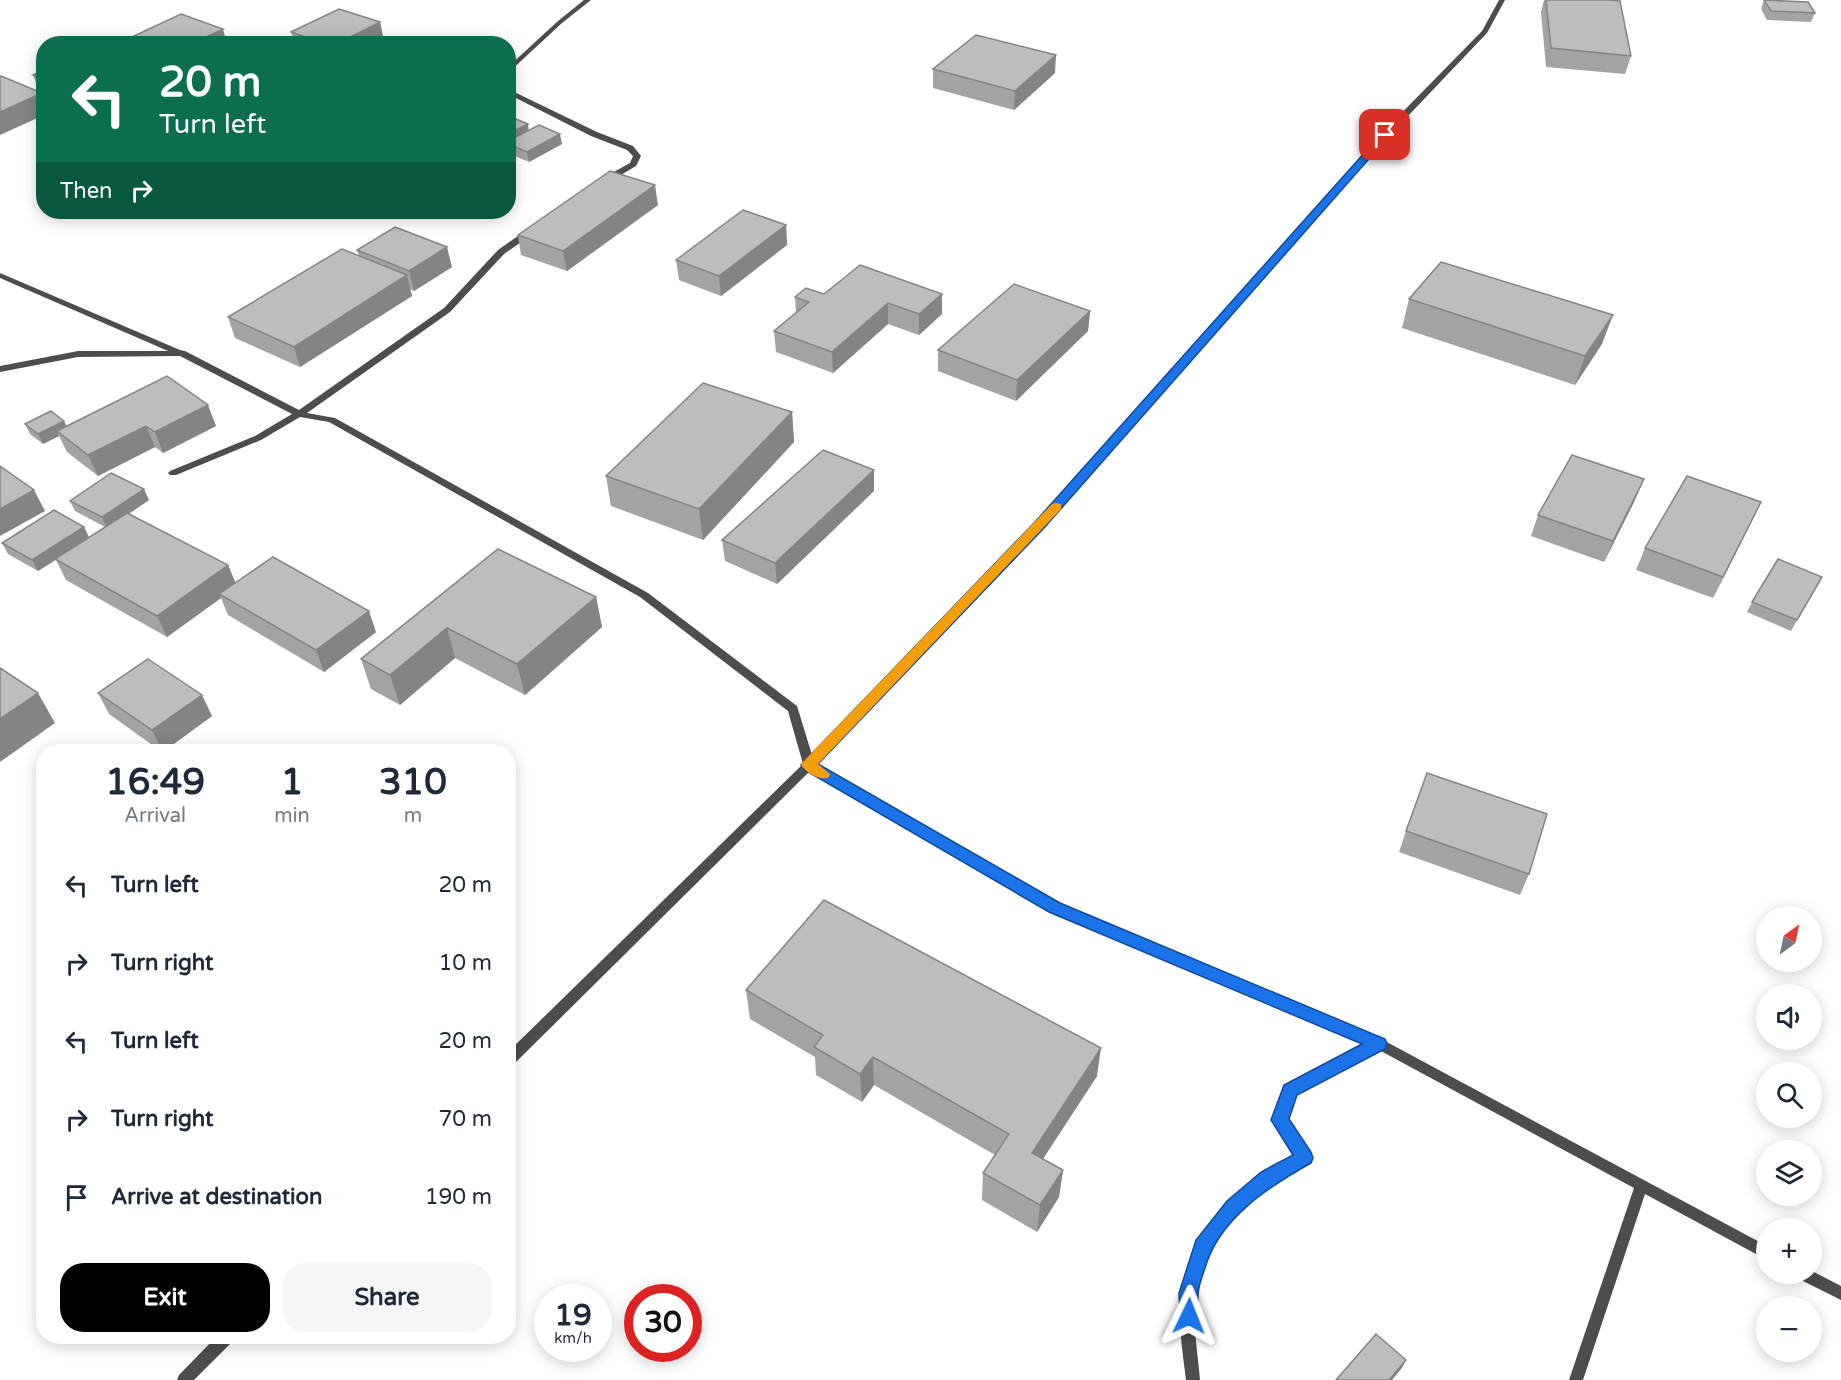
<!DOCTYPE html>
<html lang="en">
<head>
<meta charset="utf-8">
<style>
	body { margin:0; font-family:"Varela Round",sans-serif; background:#f6f6f7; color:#1f2937; height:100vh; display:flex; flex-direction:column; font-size:22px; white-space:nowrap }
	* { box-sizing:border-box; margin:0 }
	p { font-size:20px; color:#747a83 }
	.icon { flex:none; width:33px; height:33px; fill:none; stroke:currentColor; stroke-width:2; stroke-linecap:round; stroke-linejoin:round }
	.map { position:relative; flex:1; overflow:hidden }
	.drawer { position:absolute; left:36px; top:744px; width:480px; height:600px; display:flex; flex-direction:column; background:#fff; border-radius:24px; box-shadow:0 3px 15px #0003 }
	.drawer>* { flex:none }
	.banner { position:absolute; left:36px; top:36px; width:480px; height:183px; border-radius:24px; box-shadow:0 3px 15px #0003; background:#0b6e4f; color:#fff; overflow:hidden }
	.needle { width:39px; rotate:33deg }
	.controls { position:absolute; left:1756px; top:906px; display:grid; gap:12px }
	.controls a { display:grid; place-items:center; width:66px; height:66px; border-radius:50%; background:#fff; box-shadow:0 3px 15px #0003; font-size:30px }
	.speed { position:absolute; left:534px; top:1284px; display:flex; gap:12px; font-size:30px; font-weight:700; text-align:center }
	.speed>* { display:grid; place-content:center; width:78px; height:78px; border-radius:50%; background:#fff; box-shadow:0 3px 15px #0003; line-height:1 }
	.speed small { font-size:15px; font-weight:400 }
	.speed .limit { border:9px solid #d22; background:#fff; color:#111 }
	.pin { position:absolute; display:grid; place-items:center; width:51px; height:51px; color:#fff; margin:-26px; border-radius:12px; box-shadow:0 3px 9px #0006 }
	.me { position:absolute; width:66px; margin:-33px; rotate:2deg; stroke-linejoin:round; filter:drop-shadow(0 0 4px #0008) }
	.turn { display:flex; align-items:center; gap:21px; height:126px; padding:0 24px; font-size:27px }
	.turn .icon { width:78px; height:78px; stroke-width:2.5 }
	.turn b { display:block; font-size:42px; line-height:51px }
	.then { display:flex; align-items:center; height:57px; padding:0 24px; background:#0003; gap:12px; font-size:22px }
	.eta { display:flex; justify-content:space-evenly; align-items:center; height:102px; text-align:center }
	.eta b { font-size:36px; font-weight:700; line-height:42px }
	.action { display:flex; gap:12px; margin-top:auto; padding:12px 24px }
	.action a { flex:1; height:69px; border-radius:24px; background:#000; color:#fff; font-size:24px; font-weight:700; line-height:69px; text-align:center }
	.action a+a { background:#f6f6f7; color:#1f2937 }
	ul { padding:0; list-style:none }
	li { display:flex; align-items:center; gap:18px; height:78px; padding:0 24px }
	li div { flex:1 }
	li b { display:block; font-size:22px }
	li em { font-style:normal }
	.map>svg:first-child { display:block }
</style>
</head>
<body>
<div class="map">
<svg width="1841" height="1380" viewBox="0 0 1841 1380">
	<rect width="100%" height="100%" fill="#fff"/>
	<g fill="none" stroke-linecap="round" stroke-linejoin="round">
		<!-- minor -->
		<g fill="#4d4d4d" fill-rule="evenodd">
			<polygon points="584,0 591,0 562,23 508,73 508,67 558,21"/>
			<path d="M1499,0H1505L1487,33L1388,137L1043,527L816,764L1058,904L1383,1040L1767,1246V1260L1645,1194L1583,1380H1569L1634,1188L1379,1050L1295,1095L1287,1119L1312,1157L1310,1161C1255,1193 1201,1233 1195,1302C1193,1328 1198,1354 1200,1380H1186C1183,1354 1178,1327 1181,1301C1187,1230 1238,1188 1296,1155L1273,1120L1285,1087L1366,1044L1050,910L810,771L513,1065L508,1066V1052L803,764L788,711L640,597L329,422L300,417L261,440L176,475H170L168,473L170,471L255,436L292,414L180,356L78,357L0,372V366L78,351H168L0,278V273L180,350L185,351L299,410L444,308L498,250L525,231H531V235L504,254L450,312L307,413L335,418L648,593L797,706L812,755L1037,523L1382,133L1482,31Z"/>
			<polygon points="508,89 597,132 633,146 641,156 636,166 609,182 603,182 603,178 630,163 633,156 627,150 591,136 508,94"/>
			<polygon points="1812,1271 1841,1286 1841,1300 1799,1279 1797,1274 1812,1274"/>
			<polygon points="217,1336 235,1336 233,1341 194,1380 177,1380 179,1375"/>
		</g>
	</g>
	<!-- wall -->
	<g fill="#a3a3a3">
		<polygon points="1544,0 1609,0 1631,56 1625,74 1546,67 1541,12"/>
		<polygon points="1764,0 1815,13 1811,22 1767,20 1761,9"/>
		<polygon points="380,22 384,41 379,44 295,44 291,32"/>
		<polygon points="933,69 1055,73 1014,110 933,88"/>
		<polygon points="44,70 44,87 37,85 33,75"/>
		<polygon points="508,123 529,130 562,144 529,162 508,153"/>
		<polygon points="658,205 567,271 521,255 518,235"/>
		<polygon points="345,212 370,212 358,218"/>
		<polygon points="786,225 787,245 721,296 679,280 676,260"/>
		<polygon points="357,250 452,267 414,291 410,289 412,296 300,367 235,338 228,317 359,256"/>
		<polygon points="824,294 942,294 942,314 919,335 888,324 833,373 776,352 774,331 796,313 795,297"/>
		<polygon points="1409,299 1602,344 1575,385 1402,328"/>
		<polygon points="1090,311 1088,331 1016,401 938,371 938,350"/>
		<polygon points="792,412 794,442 703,540 611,506 606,476"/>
		<polygon points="64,421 66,426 216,426 163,453 155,447 98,476 67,452 59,436 43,444 30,434 25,424"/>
		<polygon points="874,491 777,584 725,561 722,540"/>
		<polygon points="149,500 129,514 228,565 235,583 376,632 324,672 228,615 221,598 167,637 66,580 56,560 38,571 8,554 2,543 84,527 89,537 105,527 75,511 70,501"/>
		<polygon points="1635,500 1604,562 1531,536 1538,515"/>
		<polygon points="1761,502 1713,598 1636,570 1645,548"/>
		<polygon points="498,549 596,597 602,627 525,695 455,658 400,705 371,689 361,659"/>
		<polygon points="1822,577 1791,631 1747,612 1752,602"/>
		<polygon points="98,693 212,716 162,752 109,714"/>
		<polygon points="1406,831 1529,874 1520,895 1399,852"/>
		<polygon points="746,990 1097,1076 1043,1159 1063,1170 1059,1197 1037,1232 982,1200 983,1173 995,1155 874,1085 862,1102 816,1075 815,1057 750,1019"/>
	</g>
	<!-- shaded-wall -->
	<g fill="#848484">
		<polygon points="380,22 384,41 379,44 337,44"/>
		<polygon points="223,29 227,44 192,44"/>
		<polygon points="1056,55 1055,73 1014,110 1015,91"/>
		<polygon points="42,93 44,96 44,115 0,135 0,112"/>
		<polygon points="528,124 529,133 508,144 508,134"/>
		<polygon points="560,134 562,144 529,162 527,152"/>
		<polygon points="655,185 658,205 567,271 563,251"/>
		<polygon points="356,212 370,212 358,218"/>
		<polygon points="786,225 787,245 721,296 719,276"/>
		<polygon points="447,247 452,267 414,291 409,271"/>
		<polygon points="407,275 412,296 300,367 294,347"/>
		<polygon points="942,294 942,314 919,335 919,314"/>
		<polygon points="888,303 888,324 833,373 832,352"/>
		<polygon points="1090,311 1088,331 1016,401 1017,380"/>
		<polygon points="1613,315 1602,344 1575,385 1585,356"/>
		<polygon points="208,405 216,426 163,453 155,432"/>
		<polygon points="792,412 794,442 703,540 699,509"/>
		<polygon points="64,421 69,432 57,431 59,436 43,444 38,434"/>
		<polygon points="146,426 155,447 98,476 88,455"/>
		<polygon points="874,470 874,491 777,584 775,563"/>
		<polygon points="1644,479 1635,500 1604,562 1613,541"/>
		<polygon points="144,489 149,500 107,528 102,517"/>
		<polygon points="34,490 45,511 0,536 0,509"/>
		<polygon points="1761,502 1751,523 1713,598 1723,577"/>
		<polygon points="84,527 89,538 38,571 32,560"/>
		<polygon points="228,565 237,586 219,594 221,598 167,637 157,616"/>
		<polygon points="596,597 602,627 525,695 517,664"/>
		<polygon points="369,611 376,632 324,672 316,650"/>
		<polygon points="447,628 455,658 400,705 390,675"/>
		<polygon points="38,693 55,723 0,762 0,719"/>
		<polygon points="202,695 212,716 163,752 152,730"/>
		<polygon points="1101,1048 1097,1076 1029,1180 1032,1153"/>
		<polygon points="873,1057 874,1085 862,1102 860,1074"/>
		<polygon points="1063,1170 1059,1197 1037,1232 1040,1205"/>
		<polygon points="1406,1360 1402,1368 1392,1380 1389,1380"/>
	</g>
	<!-- building -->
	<g fill="#bdbdbd" stroke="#848484" stroke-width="1.5">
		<polygon points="1546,0 1609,0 1620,1 1631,56 1551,48"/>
		<polygon points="1764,0 1808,2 1815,13 1771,11"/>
		<polygon points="339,9 380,22 337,44 325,44 291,32"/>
		<polygon points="181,14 223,29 192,44 117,44"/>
		<polygon points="976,35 1056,55 1015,91 933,69"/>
		<polygon points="44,70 44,79 33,75"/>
		<polygon points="1,76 42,93 0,112 0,77"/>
		<polygon points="516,119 528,124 508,134 508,123"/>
		<polygon points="539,125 560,134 527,152 508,144 508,141"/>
		<polygon points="610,171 655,185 563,251 518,235"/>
		<polygon points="743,210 786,225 719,276 676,260"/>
		<polygon points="395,227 447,247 409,271 357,250"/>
		<polygon points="342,249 407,275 294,347 228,317"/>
		<polygon points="1441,262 1613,315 1585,356 1409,299"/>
		<polygon points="860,265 942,294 919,314 888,303 832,352 774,331 809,302 795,297 806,288 824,294"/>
		<polygon points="1014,284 1090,311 1017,380 938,350"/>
		<polygon points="167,376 208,405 155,432 146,426 88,455 57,431"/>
		<polygon points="703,383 792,412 699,509 606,476"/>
		<polygon points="51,411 64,421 38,434 25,424"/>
		<polygon points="823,450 874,470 775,563 722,540"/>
		<polygon points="1572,455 1644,479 1613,541 1538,515"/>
		<polygon points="0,466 34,490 0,509"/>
		<polygon points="111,473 144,489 102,517 70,501"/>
		<polygon points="1687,476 1761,502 1723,577 1645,548"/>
		<polygon points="54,510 84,527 32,560 2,543"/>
		<polygon points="127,513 228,565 157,616 55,559"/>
		<polygon points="498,549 596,597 517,664 447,628 390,675 361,659"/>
		<polygon points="273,557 369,611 316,650 219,594"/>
		<polygon points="1778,559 1822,577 1797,620 1752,602"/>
		<polygon points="148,659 202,695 152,730 98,693"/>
		<polygon points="0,668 38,693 0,719"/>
		<polygon points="1427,773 1547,814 1529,874 1406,831"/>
		<polygon points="824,900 1101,1048 1032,1153 1063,1170 1040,1205 983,1173 1009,1134 873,1057 860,1074 814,1047 823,1035 746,990"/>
		<polygon points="1376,1334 1406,1360 1389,1380 1336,1380"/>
	</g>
	<!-- route -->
	<path fill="#1a73e8" stroke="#114b97" stroke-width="1.5" d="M1382,133L1390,135L1044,528L818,764L1060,903L1385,1039L1387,1044L1385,1049L1297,1095L1289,1119L1311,1152L1313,1158L1311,1163C1268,1187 1219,1219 1205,1268C1202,1277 1198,1286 1198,1295C1197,1305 1200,1314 1196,1323L1189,1325L1182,1323L1180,1316L1179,1293L1196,1240L1227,1201L1261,1172L1293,1155L1271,1120L1284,1085L1362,1044L1049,912L803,769L801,765L1035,522Z"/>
	<!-- slow -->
	<path fill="#f59e0b" d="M1056,503L1061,504V509L818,764L830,774L828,778C819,780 806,773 801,765L803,762L1052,504Z"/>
</svg>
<div class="controls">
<a><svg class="needle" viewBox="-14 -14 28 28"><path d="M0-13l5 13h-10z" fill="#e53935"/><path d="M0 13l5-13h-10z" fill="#747a83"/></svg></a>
<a><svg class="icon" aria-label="sound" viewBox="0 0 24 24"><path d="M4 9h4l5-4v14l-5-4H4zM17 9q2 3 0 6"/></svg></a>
<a><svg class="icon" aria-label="search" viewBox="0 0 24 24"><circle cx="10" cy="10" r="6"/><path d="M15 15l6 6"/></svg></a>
<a><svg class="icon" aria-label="layers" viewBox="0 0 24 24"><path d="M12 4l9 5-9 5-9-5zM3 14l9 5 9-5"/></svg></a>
<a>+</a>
<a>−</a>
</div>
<div class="speed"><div>19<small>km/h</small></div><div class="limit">30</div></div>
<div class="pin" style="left:1385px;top:135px;background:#d93025"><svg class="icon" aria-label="arrive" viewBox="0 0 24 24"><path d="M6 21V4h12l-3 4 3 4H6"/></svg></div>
<svg class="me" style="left:1189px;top:1316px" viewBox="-20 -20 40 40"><path d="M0-17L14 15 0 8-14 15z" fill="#1a73e8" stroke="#fff" stroke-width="4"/></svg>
<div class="banner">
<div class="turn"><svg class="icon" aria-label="left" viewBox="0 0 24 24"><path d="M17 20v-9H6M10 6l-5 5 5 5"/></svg><div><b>20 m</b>Turn left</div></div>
<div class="then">Then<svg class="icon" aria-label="right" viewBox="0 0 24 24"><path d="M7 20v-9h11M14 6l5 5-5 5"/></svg></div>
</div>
<section class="drawer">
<div class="eta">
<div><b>16:49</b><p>Arrival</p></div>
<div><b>1</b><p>min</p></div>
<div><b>310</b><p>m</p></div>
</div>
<ul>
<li><svg class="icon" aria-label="left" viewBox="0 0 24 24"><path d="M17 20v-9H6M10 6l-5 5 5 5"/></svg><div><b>Turn left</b></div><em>20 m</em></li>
<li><svg class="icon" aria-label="right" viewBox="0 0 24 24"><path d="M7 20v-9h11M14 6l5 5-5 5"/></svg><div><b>Turn right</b></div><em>10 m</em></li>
<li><svg class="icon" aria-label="left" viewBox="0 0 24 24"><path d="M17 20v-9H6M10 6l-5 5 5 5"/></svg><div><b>Turn left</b></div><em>20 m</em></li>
<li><svg class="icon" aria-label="right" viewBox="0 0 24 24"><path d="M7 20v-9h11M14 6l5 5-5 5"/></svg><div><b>Turn right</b></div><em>70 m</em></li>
<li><svg class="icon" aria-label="arrive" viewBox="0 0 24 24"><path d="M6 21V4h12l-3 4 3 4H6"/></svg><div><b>Arrive at destination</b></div><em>190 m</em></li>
</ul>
<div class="action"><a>Exit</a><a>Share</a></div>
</section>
</div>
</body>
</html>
